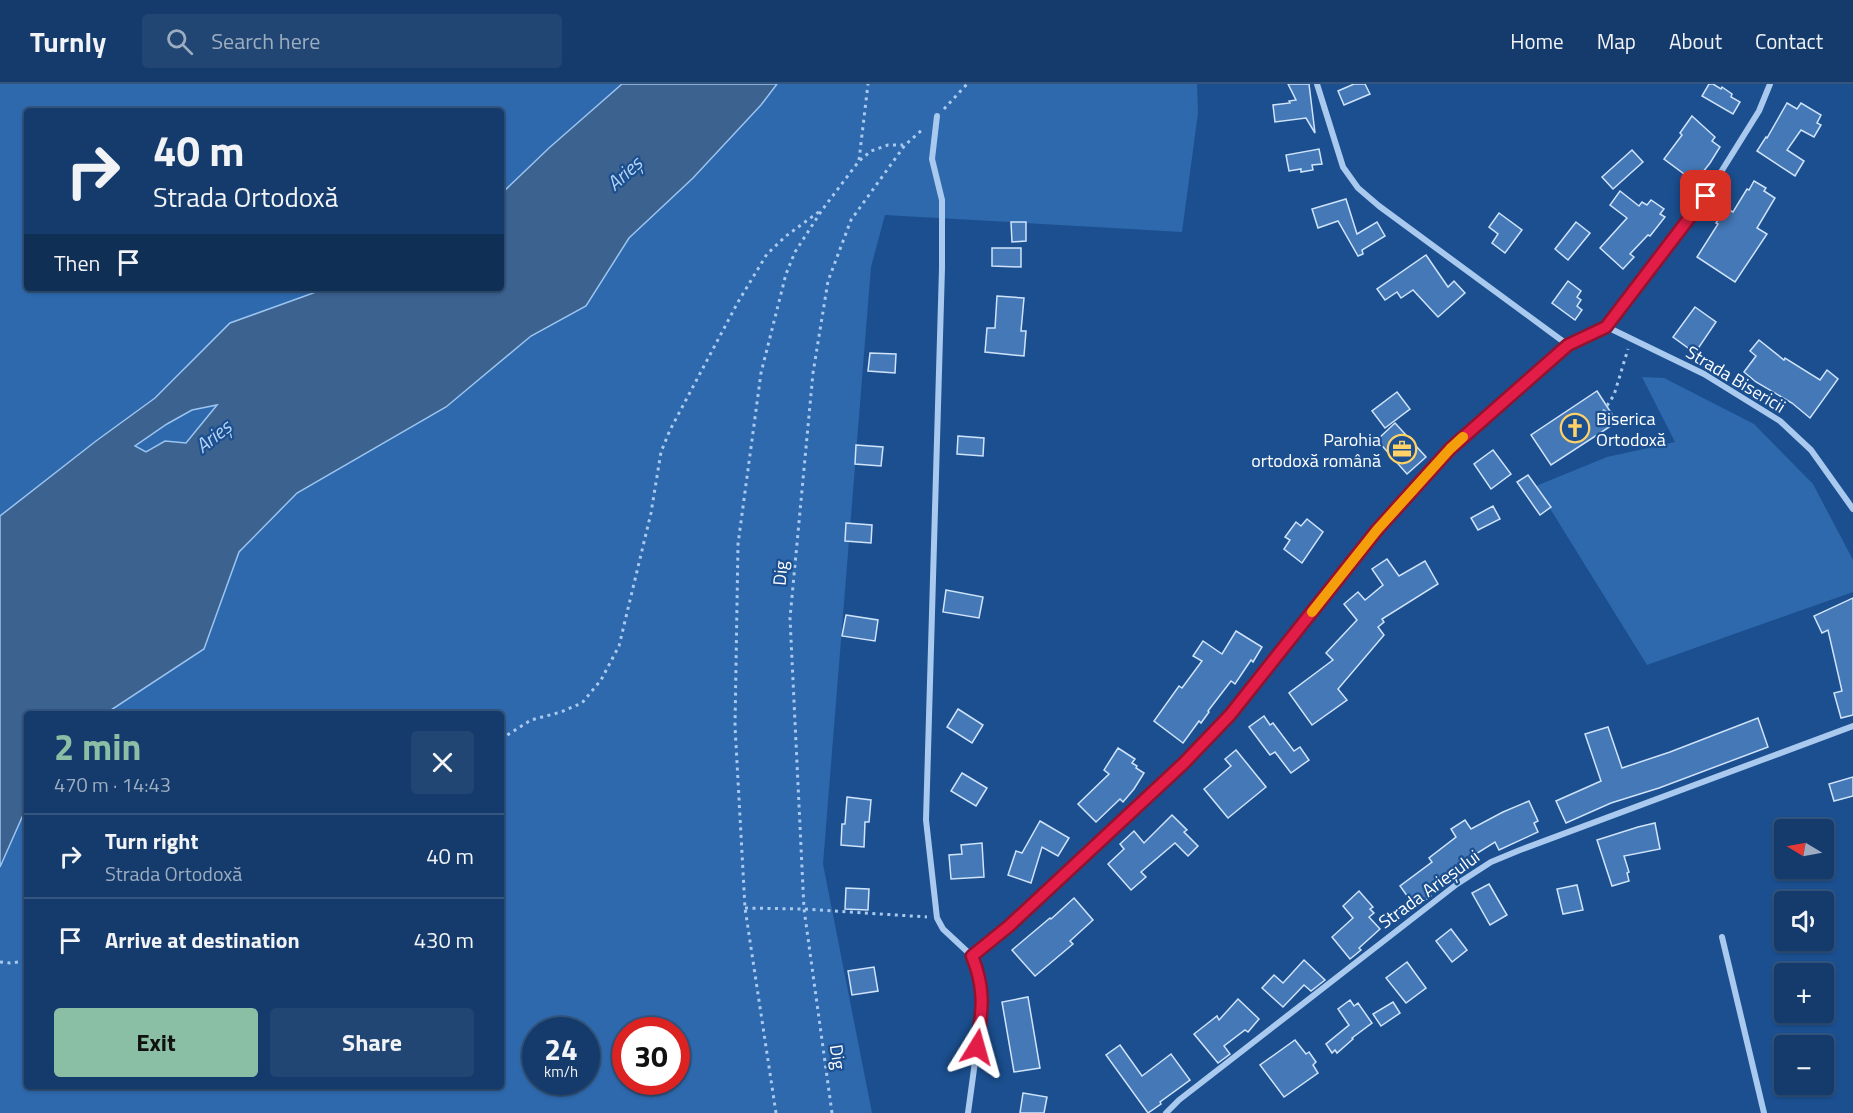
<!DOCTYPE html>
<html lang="en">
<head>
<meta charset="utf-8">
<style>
	body { margin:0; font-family:"Titillium Web",sans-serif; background:#214673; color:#f1f3f6; height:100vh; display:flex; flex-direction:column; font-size:22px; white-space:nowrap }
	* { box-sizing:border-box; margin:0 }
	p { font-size:20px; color:#9dadc1 }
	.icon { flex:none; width:33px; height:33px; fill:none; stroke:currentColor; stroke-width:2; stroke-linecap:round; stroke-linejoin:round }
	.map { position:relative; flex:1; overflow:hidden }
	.panel { position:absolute; left:24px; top:627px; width:480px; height:378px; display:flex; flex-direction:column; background:#143b6b; border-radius:6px; box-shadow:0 2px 4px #0004,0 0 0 2px #33557e }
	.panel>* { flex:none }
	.top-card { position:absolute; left:24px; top:24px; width:480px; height:183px; border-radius:6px; box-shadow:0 2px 4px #0004,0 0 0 2px #33557e; background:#143b6b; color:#f1f3f6; overflow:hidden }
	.needle { width:39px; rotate:280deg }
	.tools { position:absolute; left:1774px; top:735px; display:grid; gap:12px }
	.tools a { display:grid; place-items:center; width:60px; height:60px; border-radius:6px; background:#143b6b; box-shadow:0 2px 4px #0004,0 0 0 2px #33557e; font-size:30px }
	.speed { position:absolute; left:522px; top:933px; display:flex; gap:12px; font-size:30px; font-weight:700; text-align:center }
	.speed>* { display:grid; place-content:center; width:78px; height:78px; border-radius:50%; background:#143b6b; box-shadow:0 2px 4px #0004,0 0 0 2px #33557e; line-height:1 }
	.speed small { font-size:15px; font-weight:400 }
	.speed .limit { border:9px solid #d22; background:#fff; color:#111 }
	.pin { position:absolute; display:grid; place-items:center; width:51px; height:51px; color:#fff; margin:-26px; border-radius:12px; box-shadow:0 3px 9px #0006 }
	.me { position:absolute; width:66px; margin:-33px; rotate:8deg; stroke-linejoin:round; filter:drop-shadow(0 0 4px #0008) }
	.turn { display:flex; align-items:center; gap:21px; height:126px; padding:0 30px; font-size:27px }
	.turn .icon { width:78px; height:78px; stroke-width:2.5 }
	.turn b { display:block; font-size:42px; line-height:51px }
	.then { display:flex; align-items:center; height:57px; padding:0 30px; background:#0003; gap:12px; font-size:22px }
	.round { display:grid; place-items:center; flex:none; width:63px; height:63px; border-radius:6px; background:#214673 }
	.summary { display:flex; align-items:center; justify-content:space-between; height:102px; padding:0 30px }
	h1 { font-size:36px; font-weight:700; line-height:45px; color:#8abfa5 }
	.button { display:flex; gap:12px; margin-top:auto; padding:12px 30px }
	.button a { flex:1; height:69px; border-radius:6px; background:#8abfa5; color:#111; font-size:24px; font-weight:700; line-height:69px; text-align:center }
	.button a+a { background:#214673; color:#f1f3f6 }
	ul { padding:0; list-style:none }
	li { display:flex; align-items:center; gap:18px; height:84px; padding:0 30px; border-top:2px solid #33557e }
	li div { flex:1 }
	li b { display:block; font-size:22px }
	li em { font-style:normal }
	header { display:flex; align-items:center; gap:36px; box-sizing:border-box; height:84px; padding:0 30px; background:#143b6b; border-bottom:2px solid #33557e }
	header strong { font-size:28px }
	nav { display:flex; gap:33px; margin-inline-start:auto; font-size:21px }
	.search { width:420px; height:54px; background:#214673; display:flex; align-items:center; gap:15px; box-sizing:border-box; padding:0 21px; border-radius:6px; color:#9dadc1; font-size:22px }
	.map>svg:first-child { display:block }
</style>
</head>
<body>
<header>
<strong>Turnly</strong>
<div class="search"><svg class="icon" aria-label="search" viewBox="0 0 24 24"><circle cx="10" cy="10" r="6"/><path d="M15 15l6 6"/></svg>Search here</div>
<nav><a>Home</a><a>Map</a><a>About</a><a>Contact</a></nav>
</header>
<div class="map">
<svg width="1853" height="1029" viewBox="0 0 1853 1029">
	<rect width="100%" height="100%" fill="#1b4f8f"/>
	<!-- green -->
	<g fill="#2e69ad" fill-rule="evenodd">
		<polygon points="0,0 622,0 549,64 501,110 501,27 27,27 27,204 327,204 230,239 155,314 96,357 0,432"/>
		<path d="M777,0H1197L1198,29L1182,148L885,131L871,183L823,780L872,1029H0V783L27,722V1002H501V630H105L204,565L239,468L297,409L446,323L531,252L586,222L629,154L693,94L761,21ZM536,946H586V998H536ZM626,946H676V998H626Z"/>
		<polygon points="1642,293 1664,294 1754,340 1813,400 1853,476 1853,508 1647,581 1536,402 1607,373 1675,358"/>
		<polygon points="218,321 186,359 165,357 146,368 135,362 167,340 192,326"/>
	</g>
	<!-- water -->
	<path fill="#3c6290" stroke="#9cc4f0" stroke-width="1.5" fill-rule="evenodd" d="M622,0H777L761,21L693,94L629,154L586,222L531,252L446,323L297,409L239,468L204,565L105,630H27V722L0,783V432L96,357L155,314L230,239L327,204H501V110L549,64ZM217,321L186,359L165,357L146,368L135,362L167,340L192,326Z"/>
	<!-- building -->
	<g fill="#4478b7" stroke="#cfe3fa" stroke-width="1.5">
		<polygon points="1288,0 1309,0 1315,49 1306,34 1275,38 1273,21 1290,19 1289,17 1296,16"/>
		<polygon points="1354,0 1365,0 1370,10 1344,21 1338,7"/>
		<polygon points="1709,0 1713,0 1721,5 1722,3 1732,10 1731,13 1740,18 1733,30 1702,12"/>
		<polygon points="1787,19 1797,25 1801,19 1821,31 1817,39 1821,41 1814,53 1801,46 1787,66 1804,77 1795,92 1757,67 1766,53 1767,54"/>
		<polygon points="1692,32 1715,53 1712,57 1720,63 1710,79 1695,98 1664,75 1682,51 1680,49"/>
		<polygon points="1319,65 1322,80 1312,81 1313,86 1301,88 1301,85 1289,87 1286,71"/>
		<polygon points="1632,66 1643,78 1613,105 1602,93"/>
		<polygon points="1754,97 1766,104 1764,107 1775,114 1757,144 1767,150 1735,198 1697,173 1718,140 1716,139 1725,124 1733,128 1747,105 1749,106"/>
		<polygon points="1620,107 1639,122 1642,118 1647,121 1651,116 1664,125 1660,130 1665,133 1650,152 1648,151 1630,170 1634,173 1623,185 1600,164 1627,134 1610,121"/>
		<polygon points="1346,115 1357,150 1377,138 1385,152 1362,166 1363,170 1358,172 1338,137 1318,144 1312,125"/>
		<polygon points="1499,129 1522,146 1505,169 1492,159 1498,150 1489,143"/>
		<polygon points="1011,138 1026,138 1026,157 1012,158"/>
		<polygon points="1576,138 1590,149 1568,176 1555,165"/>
		<polygon points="992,164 1021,164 1021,183 992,182"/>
		<polygon points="1426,171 1448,203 1454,197 1465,209 1438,233 1413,206 1401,214 1397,208 1385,216 1377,205"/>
		<polygon points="1568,197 1581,207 1577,213 1581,216 1577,222 1582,226 1575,236 1552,219"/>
		<polygon points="997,212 1024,214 1021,247 1026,247 1024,272 985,268 987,244 995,244"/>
		<polygon points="1695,223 1716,238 1695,269 1673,253"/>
		<polygon points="1759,256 1784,276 1785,274 1820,296 1827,286 1838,295 1810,334 1792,319 1756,298 1744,288 1756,272 1750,267"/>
		<polygon points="870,269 896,270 895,289 868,287"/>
		<polygon points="1597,307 1617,338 1551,381 1531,351"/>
		<polygon points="1397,308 1410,325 1385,344 1372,327"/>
		<polygon points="1395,339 1426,373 1407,390 1377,356"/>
		<polygon points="958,352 984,354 983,372 957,370"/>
		<polygon points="856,361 883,363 881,382 855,380"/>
		<polygon points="1493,366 1511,390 1491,405 1474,380"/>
		<polygon points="1528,391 1551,423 1540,431 1517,398"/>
		<polygon points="1493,422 1500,435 1478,446 1471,434"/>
		<polygon points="1307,435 1323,448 1302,479 1284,465 1290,456 1285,453 1296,438 1301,442"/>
		<polygon points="846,439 872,441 871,459 845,457"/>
		<polygon points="1387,475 1399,492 1425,477 1438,500 1382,535 1384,538 1378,543 1384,551 1338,605 1347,616 1312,641 1289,609 1333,576 1326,569 1357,536 1344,520 1358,508 1365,516 1383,501 1372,485"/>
		<polygon points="946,506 983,513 979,534 943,528"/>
		<polygon points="1853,514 1853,631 1841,634 1834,609 1842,607 1828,546 1822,549 1814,532"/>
		<polygon points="846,531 878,536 875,557 842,552"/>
		<polygon points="1236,547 1262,563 1253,578 1251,576 1235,600 1231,597 1208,627 1209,628 1201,639 1199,637 1183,659 1154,637 1179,602 1182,604 1202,577 1193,572 1203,557 1222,570"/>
		<polygon points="958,625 983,641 972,659 947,643"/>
		<polygon points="1264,632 1270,641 1273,639 1294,667 1300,663 1309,676 1291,689 1275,668 1270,671 1249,643"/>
		<polygon points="1758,634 1768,663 1659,704 1611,719 1566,739 1556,717 1601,697 1585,650 1608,643 1622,684 1670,668"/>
		<polygon points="1118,664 1135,675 1132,679 1137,682 1136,684 1144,689 1134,705 1123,718 1120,715 1096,738 1078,720 1109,690 1104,686"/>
		<polygon points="1236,666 1266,703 1228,734 1204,705 1231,682 1225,675"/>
		<polygon points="962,689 987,704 976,722 951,707"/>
		<polygon points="1853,693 1853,712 1834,717 1829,700"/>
		<polygon points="847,713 871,716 869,738 865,738 864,763 841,761 842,740 845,740"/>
		<polygon points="1529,717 1538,737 1534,739 1538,748 1499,766 1495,758 1458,781 1460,783 1428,808 1431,812 1415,823 1400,802 1432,778 1429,774 1456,753 1451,745 1465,736 1471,745 1503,728"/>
		<polygon points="1172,731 1187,746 1184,748 1198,762 1188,772 1175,759 1141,788 1146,793 1131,806 1108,780 1124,765 1120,760 1134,747 1144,759"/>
		<polygon points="1040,737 1069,754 1058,772 1042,763 1031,799 1008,791 1016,767 1022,769"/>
		<polygon points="1655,739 1660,765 1624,772 1629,788 1627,789 1629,797 1612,802 1597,756 1638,743"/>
		<polygon points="982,759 984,793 951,795 949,771 962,770 961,761"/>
		<polygon points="1489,800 1507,831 1490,841 1472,809"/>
		<polygon points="1577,801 1583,826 1563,830 1557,805"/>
		<polygon points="846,804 869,805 868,826 845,825"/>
		<polygon points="1359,807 1373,823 1370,825 1374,829 1369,833 1380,845 1359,864 1361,866 1350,875 1332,853 1353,834 1343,822"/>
		<polygon points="1074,814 1093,836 1070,857 1073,860 1035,892 1012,866 1050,834 1051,835"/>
		<polygon points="1451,845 1467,866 1452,878 1436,857"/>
		<polygon points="1304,876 1325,896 1311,907 1304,901 1283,923 1262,904 1274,891 1283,899"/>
		<polygon points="1407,878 1426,904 1406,919 1386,894"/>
		<polygon points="874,883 878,907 852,911 848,887"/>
		<polygon points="1028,913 1040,984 1014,988 1002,918"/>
		<polygon points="1238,915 1259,935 1248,948 1245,946 1224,962 1230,970 1218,979 1194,950 1217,932 1219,936"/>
		<polygon points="1350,916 1354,922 1358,919 1372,939 1352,954 1353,955 1337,969 1335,966 1332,969 1326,960 1349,941 1338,925"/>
		<polygon points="1393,918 1400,929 1381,942 1373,930"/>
		<polygon points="1295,956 1306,970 1309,968 1316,978 1313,981 1318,989 1284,1013 1260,981"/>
		<polygon points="1120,961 1142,992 1171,970 1190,996 1160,1018 1161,1020 1148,1029 1106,971"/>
		<polygon points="1023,1009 1047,1013 1044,1029 1020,1029"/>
	</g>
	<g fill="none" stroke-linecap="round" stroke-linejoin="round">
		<!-- path -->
		<g stroke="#a9c9ee" stroke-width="3" stroke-dasharray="3 4.5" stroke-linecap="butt">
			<polyline points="944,25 967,0"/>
			<polyline points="859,76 868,0"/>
			<polyline points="1603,328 1614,311 1628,265"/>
			<polyline points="501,655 531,636 561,628 582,619 601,596 619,562 651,429 661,368 670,346 738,218 767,170 786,152 820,127"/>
			<polyline points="745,824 804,825 927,833"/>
			<polyline points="0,878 10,879 27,877"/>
			<polyline points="776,1029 745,824 735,642 738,460 761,289 786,190 795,168 822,126 859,77 871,67 888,61 903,61"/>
			<polyline points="832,1029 804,825 790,534 813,289 828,197 851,136 905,61 924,44"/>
		</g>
		<!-- minor -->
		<g stroke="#a9c9ee" stroke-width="6">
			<polyline points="1317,0 1343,83 1358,104 1379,122 1568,261"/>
			<polyline points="937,32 932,75 942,116 942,184 926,736 937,834 943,845 972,872"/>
			<polyline points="1607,243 1704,290 1780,337 1811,366 1853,425"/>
			<polyline points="1722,853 1764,1029"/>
			<polyline points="968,1029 983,919 979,889 972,872 1009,842 1184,679 1230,631 1378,446 1450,365 1568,261 1607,243 1706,112 1759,27 1770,0"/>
			<polyline points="1166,1029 1179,1016 1457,800 1491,778 1520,766 1853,642"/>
		</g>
	</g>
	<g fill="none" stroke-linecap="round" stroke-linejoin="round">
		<!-- route casing -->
		<g stroke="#92132f" stroke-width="15">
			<path id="route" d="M977,963C982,928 986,906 972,872L1009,842L1184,679L1230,631L1377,446L1450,365L1568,261L1606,243L1706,112"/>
		</g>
		<!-- route -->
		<use href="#route" stroke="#e11d48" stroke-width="10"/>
		<!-- slow -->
		<polyline stroke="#f59e0b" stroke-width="10" points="1312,528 1377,446 1450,365 1463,353"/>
	</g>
	<!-- icons -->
	<defs>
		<g id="church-ring" transform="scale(1.5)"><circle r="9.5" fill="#1b4f8f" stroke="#ffd166" stroke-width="1.5"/><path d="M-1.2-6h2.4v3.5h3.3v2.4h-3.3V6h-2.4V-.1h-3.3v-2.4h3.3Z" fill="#ffd166"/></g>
		<g id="office-ring" transform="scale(1.5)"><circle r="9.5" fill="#1b4f8f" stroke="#ffd166" stroke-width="1.5"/><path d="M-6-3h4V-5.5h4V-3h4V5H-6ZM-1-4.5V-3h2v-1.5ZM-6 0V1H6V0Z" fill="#ffd166"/></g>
	</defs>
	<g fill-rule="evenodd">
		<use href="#church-ring" x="1575" y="344"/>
		<use href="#office-ring" x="1402" y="365"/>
	</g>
	<g text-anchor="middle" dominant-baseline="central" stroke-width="4.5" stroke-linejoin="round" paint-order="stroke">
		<!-- street labels -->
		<g font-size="18" fill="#fff" stroke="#1b4f8f">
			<text transform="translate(1736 295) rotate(31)">Strada Bisericii</text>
			<text transform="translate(780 489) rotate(-85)">Dig</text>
			<text transform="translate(1429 805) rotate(-36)">Strada Arieșului</text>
			<text transform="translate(838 973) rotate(82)">Dig</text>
		</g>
		<!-- poi labels -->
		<g font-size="18" fill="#fff" stroke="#1b4f8f" text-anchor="start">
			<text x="1596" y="334">Biserica<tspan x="1596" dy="21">Ortodoxă</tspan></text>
			<text x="1381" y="355" text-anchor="end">Parohia<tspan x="1381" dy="21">ortodoxă română</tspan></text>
		</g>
		<!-- water labels -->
		<g font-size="20" font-style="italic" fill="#b5d3f5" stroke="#1b4f8f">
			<text transform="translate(624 89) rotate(-42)">Arieș</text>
			<text transform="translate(213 352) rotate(-38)">Arieș</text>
		</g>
	</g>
</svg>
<div class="tools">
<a><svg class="needle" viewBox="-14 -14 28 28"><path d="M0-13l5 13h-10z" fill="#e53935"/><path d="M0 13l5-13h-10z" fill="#9dadc1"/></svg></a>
<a><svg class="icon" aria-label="sound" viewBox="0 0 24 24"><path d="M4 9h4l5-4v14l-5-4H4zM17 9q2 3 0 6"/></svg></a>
<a>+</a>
<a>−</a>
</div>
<div class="speed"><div>24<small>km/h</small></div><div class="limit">30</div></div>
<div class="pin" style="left:1706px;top:112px;background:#d93025"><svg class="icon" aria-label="arrive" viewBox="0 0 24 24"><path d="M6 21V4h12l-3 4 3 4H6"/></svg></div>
<svg class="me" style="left:977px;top:963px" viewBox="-20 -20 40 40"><path d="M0-17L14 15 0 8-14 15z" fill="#e11d48" stroke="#fff" stroke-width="4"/></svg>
<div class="top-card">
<div class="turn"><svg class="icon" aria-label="right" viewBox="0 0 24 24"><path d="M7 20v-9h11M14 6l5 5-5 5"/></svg><div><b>40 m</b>Strada Ortodoxă</div></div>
<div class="then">Then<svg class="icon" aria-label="arrive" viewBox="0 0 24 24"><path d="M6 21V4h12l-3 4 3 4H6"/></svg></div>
</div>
<section class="panel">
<div class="summary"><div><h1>2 min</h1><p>470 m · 14:43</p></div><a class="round"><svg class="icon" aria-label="close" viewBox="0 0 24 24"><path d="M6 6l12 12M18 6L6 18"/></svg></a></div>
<ul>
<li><svg class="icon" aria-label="right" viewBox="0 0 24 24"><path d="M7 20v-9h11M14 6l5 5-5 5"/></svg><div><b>Turn right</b><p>Strada Ortodoxă</p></div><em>40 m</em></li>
<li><svg class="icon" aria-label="arrive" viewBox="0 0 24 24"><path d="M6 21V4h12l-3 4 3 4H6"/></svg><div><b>Arrive at destination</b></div><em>430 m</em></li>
</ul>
<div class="button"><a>Exit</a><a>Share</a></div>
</section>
</div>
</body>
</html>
